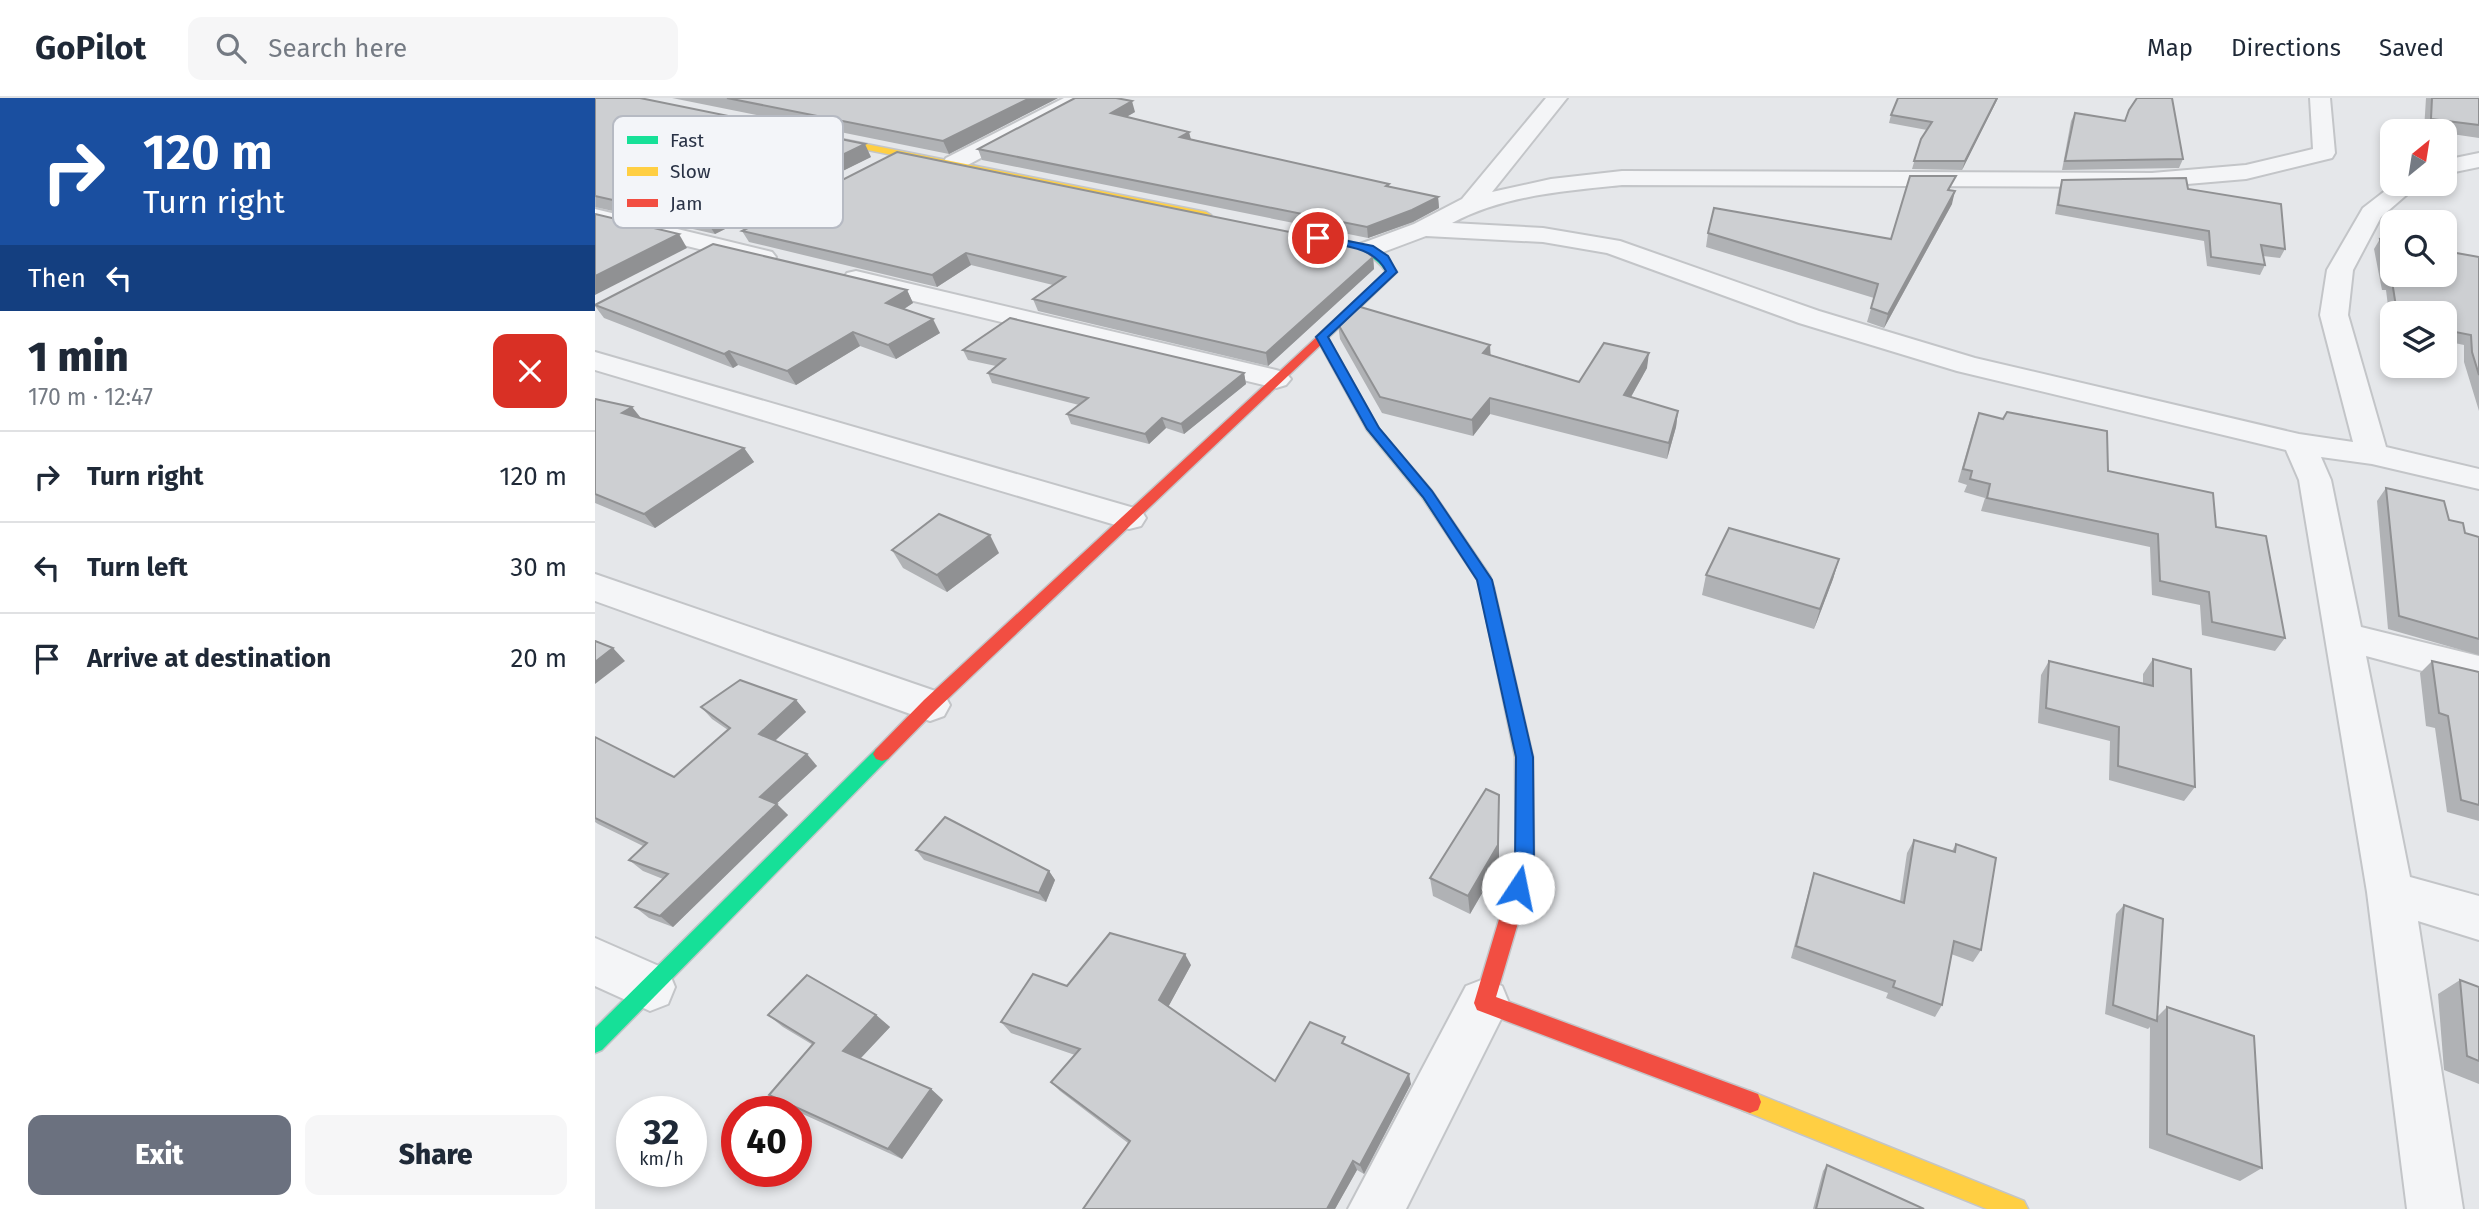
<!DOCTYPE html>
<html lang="en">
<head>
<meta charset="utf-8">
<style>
	body { margin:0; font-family:"Fira Sans",sans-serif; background:#f6f6f7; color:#1f2937; height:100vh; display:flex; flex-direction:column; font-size:26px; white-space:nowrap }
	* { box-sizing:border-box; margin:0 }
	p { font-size:23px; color:#747a83 }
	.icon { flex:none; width:38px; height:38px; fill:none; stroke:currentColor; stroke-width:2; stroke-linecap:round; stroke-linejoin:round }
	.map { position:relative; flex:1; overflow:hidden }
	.side { display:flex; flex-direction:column; background:#fff; width:595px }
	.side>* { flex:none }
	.hud { background:#1a4fa0; color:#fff; overflow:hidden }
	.needle { width:46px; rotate:30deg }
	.fabs { position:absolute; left:1785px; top:21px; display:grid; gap:14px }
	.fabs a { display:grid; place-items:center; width:77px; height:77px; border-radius:14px; background:#fff; box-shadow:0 4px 10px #0003; font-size:35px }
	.speed { position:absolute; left:21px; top:998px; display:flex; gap:14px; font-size:35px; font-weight:700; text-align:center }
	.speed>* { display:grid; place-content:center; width:91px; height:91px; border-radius:50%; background:#fff; box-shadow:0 4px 10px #0003; line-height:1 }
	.speed small { font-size:18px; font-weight:400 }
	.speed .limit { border:10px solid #d22; background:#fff; color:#111 }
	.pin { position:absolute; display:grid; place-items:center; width:60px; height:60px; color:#fff; margin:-30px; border:4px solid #fff; border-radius:50%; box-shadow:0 2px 7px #0007 }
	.me { position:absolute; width:77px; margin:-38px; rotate:11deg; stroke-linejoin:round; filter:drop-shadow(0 0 5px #0008) }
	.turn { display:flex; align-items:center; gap:24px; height:147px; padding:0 28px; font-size:32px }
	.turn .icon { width:91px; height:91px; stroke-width:2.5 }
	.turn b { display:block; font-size:49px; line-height:60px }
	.then { display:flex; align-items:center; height:66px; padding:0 28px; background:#0003; gap:14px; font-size:26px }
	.round { display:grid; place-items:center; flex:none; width:74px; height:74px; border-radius:14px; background:#f6f6f7 }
	.headline { display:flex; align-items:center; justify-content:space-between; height:119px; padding:0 28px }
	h1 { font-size:42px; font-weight:800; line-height:52px }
	.button { display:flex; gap:14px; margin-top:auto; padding:14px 28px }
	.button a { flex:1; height:80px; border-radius:14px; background:#6b717f; color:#fff; font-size:28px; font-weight:800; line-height:80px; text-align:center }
	.button a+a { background:#f6f6f7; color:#1f2937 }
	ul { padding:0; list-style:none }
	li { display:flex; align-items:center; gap:21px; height:91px; padding:0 28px; border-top:2px solid #e0e1e3 }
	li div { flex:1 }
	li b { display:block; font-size:26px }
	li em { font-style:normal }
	header { display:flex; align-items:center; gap:42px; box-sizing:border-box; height:98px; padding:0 35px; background:#fff; border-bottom:2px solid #e0e1e3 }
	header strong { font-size:33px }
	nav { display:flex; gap:38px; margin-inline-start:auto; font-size:24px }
	.search { width:490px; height:63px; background:#f6f6f7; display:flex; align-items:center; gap:18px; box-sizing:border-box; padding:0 24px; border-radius:14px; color:#747a83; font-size:26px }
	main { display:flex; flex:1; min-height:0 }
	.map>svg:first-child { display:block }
</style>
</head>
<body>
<header>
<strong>GoPilot</strong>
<div class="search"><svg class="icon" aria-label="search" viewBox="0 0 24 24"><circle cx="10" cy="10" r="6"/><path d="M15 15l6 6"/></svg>Search here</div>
<nav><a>Map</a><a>Directions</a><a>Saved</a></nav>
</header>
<main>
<section class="side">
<div class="hud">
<div class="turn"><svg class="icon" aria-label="right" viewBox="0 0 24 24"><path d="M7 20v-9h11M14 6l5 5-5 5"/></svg><div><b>120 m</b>Turn right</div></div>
<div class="then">Then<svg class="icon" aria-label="left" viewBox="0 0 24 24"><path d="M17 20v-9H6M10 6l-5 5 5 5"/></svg></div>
</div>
<div class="headline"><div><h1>1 min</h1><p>170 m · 12:47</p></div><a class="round" style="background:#d93025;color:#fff"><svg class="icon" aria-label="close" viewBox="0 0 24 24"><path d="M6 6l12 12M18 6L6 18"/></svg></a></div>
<ul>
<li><svg class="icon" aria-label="right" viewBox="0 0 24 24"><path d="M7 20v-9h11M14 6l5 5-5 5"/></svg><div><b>Turn right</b></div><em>120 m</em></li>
<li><svg class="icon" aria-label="left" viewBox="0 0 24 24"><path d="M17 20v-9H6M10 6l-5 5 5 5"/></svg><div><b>Turn left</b></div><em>30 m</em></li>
<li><svg class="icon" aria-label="arrive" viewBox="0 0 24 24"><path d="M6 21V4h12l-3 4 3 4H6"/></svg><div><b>Arrive at destination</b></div><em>20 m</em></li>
</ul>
<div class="button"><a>Exit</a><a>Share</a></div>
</section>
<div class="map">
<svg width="1884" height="1111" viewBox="0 0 1884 1111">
	<rect width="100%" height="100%" fill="#e5e7ea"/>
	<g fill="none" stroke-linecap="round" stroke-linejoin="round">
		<!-- street casing -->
		<g stroke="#c3c5c8" stroke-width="4">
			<g id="street">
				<polygon points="469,0 494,0 491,4 367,70 351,70 348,65 351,60"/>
				<path d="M951,0H972L897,94L956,81L1027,73L1557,75L1651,67L1718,51L1715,0H1735L1740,55L1737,60L1651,81L1557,89L1027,87C970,93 909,97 857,125L948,130L1025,143L1224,213L1380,260L1704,336L1758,344L1725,217L1732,172L1768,110L1799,86H1824L1786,119L1758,172L1753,217L1791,349L1884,371V391L1777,366L1726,359L1736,382L1766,529L1884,558V588L1771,558L1815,779L1884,798V842L1823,823L1868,1111H1812L1772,794L1704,382L1691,352L1362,273L1204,225L1012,155L948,144L831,138L783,156L774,159L765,156L761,151L765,146L819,126L867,101Z"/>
				<polygon points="1884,55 1884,69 1850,76 1850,62"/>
				<polygon points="0,111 177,154 181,159 177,164 168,167 0,125"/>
				<polygon points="261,173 681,272 691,275 696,281 691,287 681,290 252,187 248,181 252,175"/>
				<polygon points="0,254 546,412 551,420 546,428 534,431 0,272"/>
				<polygon points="0,476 349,596 355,607 349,618 335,623 0,503"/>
				<polygon points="0,840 73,872 80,889 73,906 55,913 0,888"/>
				<polygon points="889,881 907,888 914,905 811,1111 753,1111 871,888"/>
			</g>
		</g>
		<!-- fast casing -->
		<g stroke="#c3c5c8" stroke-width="3">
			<g id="fast">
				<path d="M715,135C749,142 781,144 802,174L733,240L784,331L837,393L895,478L899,490L897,494H887L883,483L827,399L772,332L721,239L791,174C773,147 740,147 711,140L710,138Z"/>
				<polygon points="287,649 293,651 296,656 293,661 7,952 0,955 0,930 281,651"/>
			</g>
		</g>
		<!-- slow casing -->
		<g stroke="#c3c5c8" stroke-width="3">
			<g id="slow">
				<polygon points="221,36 611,114 616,117 611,120 218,41 218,37"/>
				<polygon points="892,485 899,490 938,659 939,767 928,804 921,807 914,804 911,798 921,767 920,659 885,490"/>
				<polygon points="1155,993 1429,1103 1433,1111 1392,1111 1147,1012 1144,1004 1147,996"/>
			</g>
		</g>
		<!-- jam casing -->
		<g stroke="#c3c5c8" stroke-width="3">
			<g id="jam">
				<polygon points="729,235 733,236 733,240 341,612 293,661 287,663 281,661 278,656 281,651 329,602 725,236"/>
				<polygon points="921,789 928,792 931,798 901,899 1163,996 1166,1004 1163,1012 1155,1015 882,912 879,905 911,798 914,792"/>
			</g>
		</g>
		<!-- street -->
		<use href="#street" fill="#f4f5f7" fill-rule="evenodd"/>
		<!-- fast -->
		<use href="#fast" fill="#16e098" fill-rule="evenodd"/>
		<!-- slow -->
		<use href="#slow" fill="#ffcf43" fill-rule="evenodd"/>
		<!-- jam -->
		<use href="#jam" fill="#f24e42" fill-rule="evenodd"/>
	</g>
	<!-- wall -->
	<g fill="#b0b2b5">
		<polygon points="0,0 276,59 120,136 0,109"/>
		<polygon points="77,0 463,0 354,56"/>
		<polygon points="1403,0 1367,72 1317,71 1326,41 1332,32 1294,25 1296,17"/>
		<polygon points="1831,0 1884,0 1884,40 1850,35 1850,33 1829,32"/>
		<polygon points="540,14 531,19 596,41 794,86 794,89 843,99 844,110 818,124 773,140 387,62 383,51"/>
		<polygon points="1480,15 1588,61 1584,70 1467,72 1476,23"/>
		<polygon points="1467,82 1593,91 1690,151 1685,160 1668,158 1670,167 1665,177 1612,168 1609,143 1460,116 1464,91"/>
		<polygon points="1356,92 1357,106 1289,230 1272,224 1279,200 1111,149 1113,135 1296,141"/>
		<polygon points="147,133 778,159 779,171 673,268 443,213 438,201 458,187 376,167 342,189 154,144"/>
		<polygon points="1785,141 1884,159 1884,313 1869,264 1869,247 1850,243 1850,215 1797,215 1797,232 1796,232 1791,192 1787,192 1779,151"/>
		<polygon points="312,192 318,205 309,211 345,235 301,261 265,248 201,287 143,267 138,270 9,220 0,208 0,206"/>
		<polygon points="743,226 896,257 984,284 1052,270 1036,299 1083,313 1081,329 1072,361 895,316 878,338 787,315 745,241"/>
		<polygon points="368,252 649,275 651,286 589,336 571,330 554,346 476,326 472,316 484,307 397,285 393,275 401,268 373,262"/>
		<polygon points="0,301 37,309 46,320 149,350 159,364 60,430 0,405"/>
		<polygon points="1384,315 1513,373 1621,429 1690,540 1680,553 1607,537 1605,507 1557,497 1555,449 1386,413 1390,400 1369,394 1372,387 1363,384 1379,328"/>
		<polygon points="1791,390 1854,422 1870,435 1884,439 1884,557 1793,531 1782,403"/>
		<polygon points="297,452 404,455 352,494 308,470"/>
		<polygon points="1244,461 1238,481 1219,531 1107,497 1111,477"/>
		<polygon points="1558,561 1600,689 1589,703 1514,682 1515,643 1443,625 1446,577 1454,563 1548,585 1548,576"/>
		<polygon points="1837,563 1884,574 1884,723 1852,714 1840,630 1831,628 1825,575"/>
		<polygon points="201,602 211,614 180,643 222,668 181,706 193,717 78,829 54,820 40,809 68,781 48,773 34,762 48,748 3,726 0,724 0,639 79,679 133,632 117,621 106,609"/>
		<polygon points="904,697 904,766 875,816 838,798 835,780"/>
		<polygon points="1319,742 1357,753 1361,746 1386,852 1378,864 1356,856 1347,907 1340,919 1291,900 1293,895 1196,860 1215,788 1219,775 1305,803 1312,755"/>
		<polygon points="321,752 454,773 460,782 451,804 329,762"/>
		<polygon points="1529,807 1562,919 1572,909 1667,1070 1645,1083 1554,1050 1555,929 1553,931 1510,916 1521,816"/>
		<polygon points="596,867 573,909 680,983 753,948 816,986 769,1076 762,1072 740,1111 488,1111 533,1045 465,993 456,984 480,957 416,935 406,924 472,888"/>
		<polygon points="1865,882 1884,889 1884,986 1849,972 1843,896"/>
		<polygon points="173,917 281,917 295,929 265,961 336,991 348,1002 307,1061 190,1008 174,997 218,947 188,929"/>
		<polygon points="1232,1067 1329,1111 1218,1111 1228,1073"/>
	</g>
	<!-- shaded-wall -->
	<g fill="#909193">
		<polygon points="435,0 463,0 354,56 348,43"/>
		<polygon points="1402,0 1403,0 1367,72 1370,63"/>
		<polygon points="537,3 540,14 519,26 516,15"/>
		<polygon points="594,34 597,45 585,39"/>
		<polygon points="270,46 276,59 120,136 111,123"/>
		<polygon points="1360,93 1357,106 1289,230 1293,216"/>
		<polygon points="843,99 844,110 818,124 773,140 772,129"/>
		<polygon points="84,136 92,150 0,197 0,178"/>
		<polygon points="371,155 376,167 342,189 337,177"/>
		<polygon points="778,159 779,171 673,268 671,255"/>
		<polygon points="312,192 318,205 298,218 291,205"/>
		<polygon points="338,221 345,235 301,261 293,247"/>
		<polygon points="258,234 265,248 201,287 192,273"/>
		<polygon points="895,247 896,263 888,255"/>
		<polygon points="134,253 143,267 138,270 129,256"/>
		<polygon points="1054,255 1052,270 1028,313 1029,297"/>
		<polygon points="649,275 651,286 589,336 586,326"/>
		<polygon points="895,300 895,316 878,338 877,322"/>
		<polygon points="37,309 48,323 27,315"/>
		<polygon points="1083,313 1081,329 1072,361 1074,345"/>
		<polygon points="567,320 571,330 554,346 550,336"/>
		<polygon points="149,350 159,364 60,430 49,416"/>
		<polygon points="395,437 404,455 352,494 342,477"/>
		<polygon points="1244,461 1238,481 1219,531 1225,511"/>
		<polygon points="18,550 30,563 0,586 0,564"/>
		<polygon points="201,602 211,614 174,648 164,636"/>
		<polygon points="212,656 222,668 177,710 165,699"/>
		<polygon points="904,697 904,766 875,816 873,798"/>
		<polygon points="182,706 193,717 78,829 65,818"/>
		<polygon points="454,773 460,782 451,804 444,795"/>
		<polygon points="590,856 596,867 571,913 564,902"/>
		<polygon points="281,917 295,929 262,964 248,953"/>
		<polygon points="814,976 816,986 769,1076 765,1067"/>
		<polygon points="336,991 348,1002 307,1061 293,1051"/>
		<polygon points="758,1063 762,1072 740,1111 732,1111"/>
	</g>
	<!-- building -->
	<g fill="#cdcfd2" stroke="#909193" stroke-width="2">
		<polygon points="0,0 45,0 270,46 111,123 0,98"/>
		<polygon points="132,0 435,0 348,43"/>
		<polygon points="480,0 521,0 537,3 516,15 594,34 585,39 794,86 791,88 843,99 817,112 772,129 383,51"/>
		<polygon points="1303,0 1402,0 1370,63 1319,63 1326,41 1337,24 1296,17"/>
		<polygon points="1542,0 1577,0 1588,61 1470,63 1480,15 1530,23 1534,12"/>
		<polygon points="1837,0 1884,0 1884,27 1836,21"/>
		<polygon points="302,54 763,148 778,159 671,255 438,201 470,179 371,155 337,177 147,133"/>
		<polygon points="1315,78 1361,78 1353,92 1360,93 1293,216 1276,210 1283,186 1113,135 1119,110 1296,141"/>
		<polygon points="1591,80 1593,91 1686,106 1690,151 1666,147 1670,167 1616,159 1614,133 1463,107 1467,82"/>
		<polygon points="0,116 84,136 0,178"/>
		<polygon points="1785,141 1797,144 1797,177 1850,177 1850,153 1884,159 1884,277 1877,254 1876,237 1850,232 1850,215 1802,215 1797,183 1793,182"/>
		<polygon points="118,146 312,192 291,205 338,221 293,247 258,234 192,273 134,253 129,256 0,207"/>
		<polygon points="762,208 895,247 888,255 984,284 1009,245 1054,255 1029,297 1083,313 1074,345 895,300 877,322 785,299 743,226"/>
		<polygon points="415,220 649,275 586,326 567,320 550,336 472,316 493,300 393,275 410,261 368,252"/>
		<polygon points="0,301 37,309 27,315 149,350 49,416 0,396"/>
		<polygon points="1412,314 1512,333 1513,373 1618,395 1621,429 1671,438 1690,540 1617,524 1614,494 1565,483 1563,436 1392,400 1395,386 1375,381 1377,373 1368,371 1384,315 1408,321"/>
		<polygon points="1791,390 1849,403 1854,422 1868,425 1870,435 1884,439 1884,541 1804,518"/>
		<polygon points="344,416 395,437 342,477 297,452"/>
		<polygon points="1134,430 1244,461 1225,511 1111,477"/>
		<polygon points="0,543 18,550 0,564"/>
		<polygon points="1558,561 1596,571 1600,689 1523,668 1524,629 1451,610 1454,563 1558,588"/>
		<polygon points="1837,563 1884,574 1884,707 1866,702 1853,618 1844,615"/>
		<polygon points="145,582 201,602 164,636 212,656 165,699 182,706 65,818 40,809 73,776 34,762 52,745 0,720 0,639 79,679 135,630 106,609"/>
		<polygon points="891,691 904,697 903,747 873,798 835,780"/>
		<polygon points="350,719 454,773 444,795 321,752"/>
		<polygon points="1319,742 1360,754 1361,746 1401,760 1386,852 1359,843 1347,907 1298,889 1300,883 1201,848 1219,775 1309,805"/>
		<polygon points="1529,807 1568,821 1562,923 1518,907"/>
		<polygon points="515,835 590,856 564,902 680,983 715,924 750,939 747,945 814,976 765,1067 758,1063 732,1111 488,1111 535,1043 456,984 485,951 406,924 438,876 472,888"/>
		<polygon points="212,877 281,917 248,953 336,991 293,1051 174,997 219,945 173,917"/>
		<polygon points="1865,882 1884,889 1884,963 1872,958"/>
		<polygon points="1572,909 1659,938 1667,1070 1572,1036"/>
		<polygon points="1232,1067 1329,1111 1221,1111"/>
	</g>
	<!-- route -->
	<path fill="#1a73e8" stroke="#114b97" stroke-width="2" d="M723,137L778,148L793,158L802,174L733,239L784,330L837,393L897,482L938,659L939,768L930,796L923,799L916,796L913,790L920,768L921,659L882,482L828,399L772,331L721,239L791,173C778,147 745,148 719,142V138Z"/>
	<!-- legend -->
	<rect x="18" y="18" width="230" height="112" rx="10" fill="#f3f5f9" stroke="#b6bac3" stroke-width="2"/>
	<rect x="32" y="38" width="31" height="8" fill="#16e098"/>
	<rect x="32" y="69" width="31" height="9" fill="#ffcf43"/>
	<rect x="32" y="101" width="31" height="8" fill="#f24e42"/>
	<g font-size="19" fill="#293246">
		<text x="75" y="49">Fast</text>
		<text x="75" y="80">Slow</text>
		<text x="75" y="112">Jam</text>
	</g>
</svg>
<div class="fabs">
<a><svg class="needle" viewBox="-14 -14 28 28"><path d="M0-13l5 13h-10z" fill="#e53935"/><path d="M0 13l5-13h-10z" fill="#747a83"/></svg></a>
<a><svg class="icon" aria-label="search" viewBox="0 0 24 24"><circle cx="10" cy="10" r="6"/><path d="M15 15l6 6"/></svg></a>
<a><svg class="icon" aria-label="layers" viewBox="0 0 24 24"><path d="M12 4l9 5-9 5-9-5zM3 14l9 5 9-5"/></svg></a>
</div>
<div class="speed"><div>32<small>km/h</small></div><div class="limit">40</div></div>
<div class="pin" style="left:723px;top:140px;background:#d93025"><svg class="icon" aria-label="arrive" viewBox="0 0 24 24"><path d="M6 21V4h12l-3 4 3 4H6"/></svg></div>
<svg class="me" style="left:923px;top:790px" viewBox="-20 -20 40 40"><circle r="19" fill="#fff"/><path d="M0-13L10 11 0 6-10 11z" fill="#1a73e8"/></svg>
</div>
</main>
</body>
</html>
